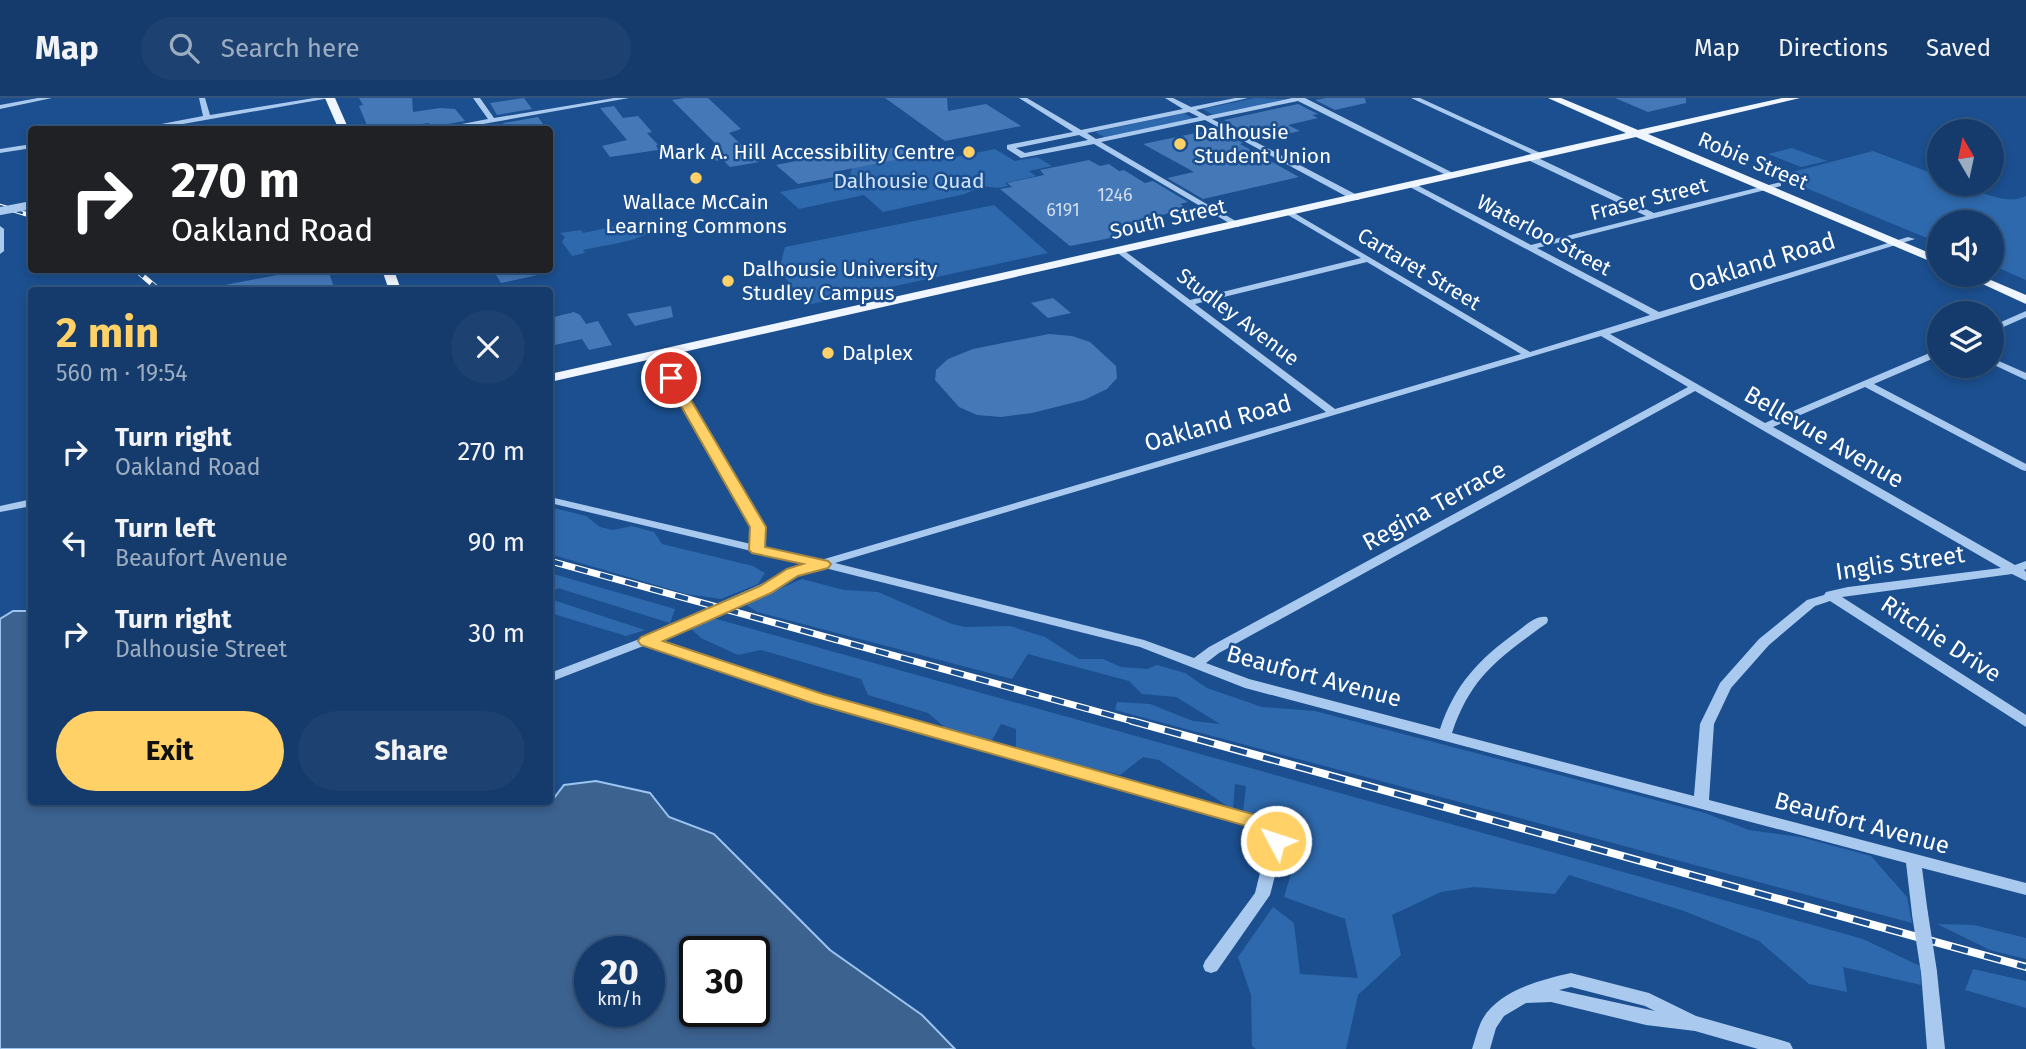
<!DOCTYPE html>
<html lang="en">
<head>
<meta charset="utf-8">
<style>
	body { margin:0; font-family:"Fira Sans",sans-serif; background:#1d4271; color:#f1f3f6; height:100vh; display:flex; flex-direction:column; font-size:26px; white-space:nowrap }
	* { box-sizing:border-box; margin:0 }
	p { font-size:23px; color:#9dadc1 }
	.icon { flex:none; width:38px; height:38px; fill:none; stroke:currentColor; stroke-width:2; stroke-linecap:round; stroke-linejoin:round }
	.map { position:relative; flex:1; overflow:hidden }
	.side { position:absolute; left:28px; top:189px; width:525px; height:518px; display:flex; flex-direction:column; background:#143b6b; border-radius:7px; box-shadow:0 4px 10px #0003,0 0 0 2px #33557e }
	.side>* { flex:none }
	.hud { position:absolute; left:28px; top:28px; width:525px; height:147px; border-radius:7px; box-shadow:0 4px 10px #0003,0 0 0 2px #33557e; background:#202124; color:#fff; overflow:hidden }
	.needle { width:46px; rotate:351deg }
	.controls { position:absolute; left:1927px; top:21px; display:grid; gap:14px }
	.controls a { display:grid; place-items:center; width:77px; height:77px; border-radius:50%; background:#143b6b; box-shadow:0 4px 10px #0003,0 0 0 2px #33557e; font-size:35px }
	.speed { position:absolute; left:574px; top:838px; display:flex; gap:14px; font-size:35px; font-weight:700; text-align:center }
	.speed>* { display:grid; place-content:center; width:91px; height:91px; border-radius:50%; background:#143b6b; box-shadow:0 4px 10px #0003,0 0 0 2px #33557e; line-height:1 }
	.speed small { font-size:18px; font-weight:400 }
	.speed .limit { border:4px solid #111; border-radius:10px; background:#fff; color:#111 }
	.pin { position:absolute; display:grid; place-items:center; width:60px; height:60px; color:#fff; margin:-30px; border:4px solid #fff; border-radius:50%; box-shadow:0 2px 7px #0007 }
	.me { position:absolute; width:77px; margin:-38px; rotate:310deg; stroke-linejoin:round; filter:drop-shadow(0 0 5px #0008) }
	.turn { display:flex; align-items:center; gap:24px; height:147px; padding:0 28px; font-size:32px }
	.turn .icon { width:91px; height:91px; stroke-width:2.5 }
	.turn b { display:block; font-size:49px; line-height:60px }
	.round { display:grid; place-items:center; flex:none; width:74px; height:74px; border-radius:37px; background:#1d4271 }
	.summary { display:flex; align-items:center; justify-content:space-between; height:119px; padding:0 28px }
	h1 { font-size:42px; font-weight:700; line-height:52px; color:#ffd166 }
	.primary-button { display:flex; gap:14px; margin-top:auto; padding:14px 28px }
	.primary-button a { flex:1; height:80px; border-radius:42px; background:#ffd166; color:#111; font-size:28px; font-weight:700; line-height:80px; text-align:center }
	.primary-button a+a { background:#1d4271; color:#f1f3f6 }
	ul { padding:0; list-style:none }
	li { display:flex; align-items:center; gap:21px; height:91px; padding:0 28px }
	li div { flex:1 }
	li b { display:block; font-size:26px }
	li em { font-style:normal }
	header { display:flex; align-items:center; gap:42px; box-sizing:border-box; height:98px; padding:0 35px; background:#143b6b; border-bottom:2px solid #33557e }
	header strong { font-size:33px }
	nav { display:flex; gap:38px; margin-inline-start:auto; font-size:24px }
	.search { width:490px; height:63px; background:#1d4271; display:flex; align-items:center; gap:18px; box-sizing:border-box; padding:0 24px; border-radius:38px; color:#9dadc1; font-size:26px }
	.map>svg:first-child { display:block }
</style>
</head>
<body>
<header>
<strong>Map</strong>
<div class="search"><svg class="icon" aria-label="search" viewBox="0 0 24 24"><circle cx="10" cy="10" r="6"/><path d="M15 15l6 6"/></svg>Search here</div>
<nav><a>Map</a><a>Directions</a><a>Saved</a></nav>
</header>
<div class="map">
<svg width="2026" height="951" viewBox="0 0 2026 951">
	<rect width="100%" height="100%" fill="#1b4f8f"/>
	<!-- green -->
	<g fill="#2e69ad">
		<polygon points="1255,0 1286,1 1213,17 1203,11"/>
		<polygon points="1184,15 1194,21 1106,40 1095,34"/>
		<polygon points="1792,50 1827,63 1801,69 1768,56"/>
		<polygon points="995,51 1015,63 1037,59 1052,68 1029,73 1036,78 1005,85 1008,88 998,90 982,88 965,96 883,114 864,97 799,111 780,94 849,80 852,70 924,55 935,63"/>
		<path d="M1873,53L1939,78V86C1946,86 1954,85 1961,87C1981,93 2006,108 2026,98V182L1992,167V124H1939V145L1777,78Z"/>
		<polygon points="994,107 1048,155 807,207 779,172 785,149"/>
		<path d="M620,127L622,134L640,131L647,135C636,144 599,148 583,152L585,155L572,158L562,144L565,139L560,135L581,132L583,135Z"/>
		<polygon points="550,409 586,418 600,429 613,432 632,428 654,434 662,446 753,468 765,475 758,486 721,501 686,496 550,456"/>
		<polygon points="550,475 675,511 670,525 558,490 550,496"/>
		<polygon points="802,481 844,492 878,494 952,526 965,529 1010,528 1045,539 1079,561 1103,561 1121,569 1147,571 1157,567 1185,575 1207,590 1262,609 1315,613 1705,715 1749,732 1800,739 1871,758 1907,799 1912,825 1115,612 1117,604 1150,606 1193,623 1220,626 1176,599 1142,596 1129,583 1028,556 1012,581 757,514 745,506"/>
		<polygon points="550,501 645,532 626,538 550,515"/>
		<polygon points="713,520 1863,841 1920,868 1921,887 1843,869 1847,894 1809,886 1759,843 1684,813 1569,777 1555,796 1474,789 1441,794 1392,817 1401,857 1358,897 1346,951 1256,951 1252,948 1251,897 1238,859 1273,809 1294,825 1300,876 1358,880 1345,821 1284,799 1296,759 1269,722 1243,715 1246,688 1235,686 1233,712 1159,662 1143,659 1120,677 1016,651 1016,631 1001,626 991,644 947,631 928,615 868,597 861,581 761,552 738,557 701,540 690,530"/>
		<polygon points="1937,826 1974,827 2026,840 2026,861 1990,852"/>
		<polygon points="1973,871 2026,883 2026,910 1965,892"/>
	</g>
	<!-- water -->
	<path fill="#3c6290" stroke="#9cc4f0" stroke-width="2" fill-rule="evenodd" d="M13,513H31L32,704H550V700H554L564,687L596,683L650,695L669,719L714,736L830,852L922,917L955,951H0V521ZM590,854H649V914H590ZM695,854H754V914H695Z"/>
	<!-- building -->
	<g fill="#4478b7">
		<polygon points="359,0 412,0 413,14 440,10 455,11 465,23 430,29 429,25 369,32 359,8 363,7"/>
		<polygon points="524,0 532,11 497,17 490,5"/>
		<polygon points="685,0 708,0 741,31 729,35 759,64 730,69 724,63 710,62 715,55 711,50 719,49 672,2"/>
		<polygon points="885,0 947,0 948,13 986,6 1021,28 945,43"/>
		<polygon points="1326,0 1365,0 1366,5 1335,12 1315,2"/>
		<polygon points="1615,0 1686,0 1686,5 1648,14"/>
		<polygon points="1298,6 1318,16 1312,17 1318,20 1288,27 1300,33 1258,42 1224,22"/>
		<polygon points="614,8 623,20 638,18 652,34 647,35 658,47 656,47 658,52 610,59 602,48 627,42 600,10"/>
		<polygon points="538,19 544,27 507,32 503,25"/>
		<polygon points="1215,31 1243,45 1240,46 1299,79 1203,101 1167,80 1194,74 1143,46"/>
		<polygon points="902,48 915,58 834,74 840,78 798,86 776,67 851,52 858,57"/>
		<polygon points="1089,62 1100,68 1109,66 1119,73 1124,72 1145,85 1153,83 1188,104 1180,106 1187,110 1137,124 1142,131 1126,137 1070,148 1000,91 1012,89 1007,85 1044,77 1040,72"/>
		<polygon points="303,172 328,172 335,192 226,192 225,187"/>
		<polygon points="493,172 537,172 538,177 501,185"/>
		<polygon points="1053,200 1071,215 1048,220 1031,205"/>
		<polygon points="671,208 673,219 635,228 627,216"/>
		<polygon points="574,214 580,217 586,226 598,223 612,247 589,252 582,241 550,248 550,220"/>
		<polygon points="1049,236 1072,238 1090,244 1116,268 1117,280 1107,291 1084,302 1032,315 1001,319 977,317 959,309 935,282 936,272 948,261 973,251"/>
	</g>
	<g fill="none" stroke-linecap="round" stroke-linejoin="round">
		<!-- minor -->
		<g fill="#a9c9ee" fill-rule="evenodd">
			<polygon points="38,0 52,0 0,11 0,7"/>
			<polygon points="199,0 205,0 210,17 314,0 330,0 149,32 130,32 203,18"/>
			<polygon points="473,0 480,0 494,20 614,0 629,0 449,32 430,32 488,21"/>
			<path d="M1019,0H1027L1081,32L1183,11L1165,0H1173L1191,9L1235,0H1248L1196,12L1207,18L1292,0H1305L1459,78L1452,80L1298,3L1212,21L1359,98V102H1353L1205,22L1101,44L1239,125V129H1236L1094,46L1021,60L1007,51V47L1073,34ZM1189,14L1199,19L1096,41L1087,35ZM1079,37L1088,42L1025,55L1016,50Z"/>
			<polygon points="1411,0 1420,0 1547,58 1540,60"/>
			<polygon points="32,46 32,50 0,55 0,51"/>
			<path d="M1530,59H1536L1654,115L1781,84V88L1537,150L1659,214L1908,139L1915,141L1610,236L1765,325L1939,251V258L1874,286L2026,366V373L2022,372L1865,289L1773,329L2015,467L2026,463V471L2024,472L2026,474V483L2012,476L1842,499L2026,617V629L1830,503L1815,508L1769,547L1731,590L1714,626L1709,702L2026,785V797L1922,770L1928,816L1926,821L1920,823L1914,821L1912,816L1906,765L1245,590L1140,549L821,469L796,477L769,494H761L759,491L761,488L788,471L806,466L550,405V399L751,446L752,429L652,256L657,253L662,256L764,429L763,448L821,462L1326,314L1115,153L1122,151L1190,202L1361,160L1288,117V113H1291L1530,254L1650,217L1408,88L1415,86L1531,147L1646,118L1530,63ZM1367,164L1521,256L1335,311L1195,206ZM1601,238L1688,289L1209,549L1194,560L1144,542L835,465ZM1695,293L2001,470L1848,489L1826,494L1824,497L1807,502L1759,541L1720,585L1700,626L1694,698L1452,635C1471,578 1500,559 1547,525L1548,522L1547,519C1536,517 1526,527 1518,533C1479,561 1455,586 1440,631L1249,581L1206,565L1219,555Z"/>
			<polygon points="0,128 4,131 4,153 0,156"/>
			<polygon points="2026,213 2026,219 1992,234 1992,228"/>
			<polygon points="1992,260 2026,275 2026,282 1992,266"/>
			<polygon points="32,401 32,408 0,414 0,408"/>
			<polygon points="671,529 677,533 676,536 659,542 822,598 1272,723 1284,743 1270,797 1217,873 1211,875 1205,873 1203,868 1205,863 1255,795 1268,743 1262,731 813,604 646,547 550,584 550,575"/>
			<polygon points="1929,867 1935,869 1937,874 1945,951 1927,951 1921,874 1923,869"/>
			<path d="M1571,875L1649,895L1696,918L1784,943L1790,945L1793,951H1758L1695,933L1646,927L1551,904L1526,905L1504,918L1496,930L1490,951H1472C1475,942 1477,933 1481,924C1496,893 1540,882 1571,875ZM1571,889L1645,908L1655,913L1559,892Z"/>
		</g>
		<!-- major -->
		<g fill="#f0f6ff" fill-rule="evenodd">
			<polygon points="325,0 335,0 349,32 339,32"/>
			<polygon points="1548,0 1561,0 1638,32 1782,0 1800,0 1648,36 1939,159 1939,167 1636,39 550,284 550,276 1626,35"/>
			<polygon points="382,172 394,172 401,192 389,192"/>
			<polygon points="1963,177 1979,177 2026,197 2026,206"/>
		</g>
		<!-- rail-far3 casing -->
		<g stroke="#fff" stroke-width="4.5">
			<polyline id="rail-far3" points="0,108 32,118"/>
		</g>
		<!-- rail-far2 casing -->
		<g stroke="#fff" stroke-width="5">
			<polyline id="rail-far2" points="136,172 159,192"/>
		</g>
		<!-- rail-far1 casing -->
		<g stroke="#fff" stroke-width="7">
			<polyline id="rail-far1" points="550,463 1139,625"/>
		</g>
		<!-- rail casing -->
		<g stroke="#fff" stroke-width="8">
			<polyline id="rail" points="1132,623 2026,869"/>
		</g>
		<!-- rail-far3 -->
		<use href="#rail-far3" stroke="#1b4f8f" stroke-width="2.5" stroke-dasharray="8" stroke-linecap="butt"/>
		<!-- rail-far2 -->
		<use href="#rail-far2" stroke="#1b4f8f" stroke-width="3.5" stroke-dasharray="10" stroke-linecap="butt"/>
		<!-- rail-far1 -->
		<use href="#rail-far1" stroke="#1b4f8f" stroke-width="4.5" stroke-dasharray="13" stroke-linecap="butt"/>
		<!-- rail -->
		<use href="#rail" stroke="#1b4f8f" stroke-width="5" stroke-dasharray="17" stroke-linecap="butt"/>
		<!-- minor-bridge-far2 -->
		<polyline stroke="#a9c9ee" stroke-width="8" points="0,113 32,107"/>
		<!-- minor-bridge-far1 -->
		<polyline stroke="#a9c9ee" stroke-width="12" points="671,533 765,491"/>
		<!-- minor-bridge -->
		<polyline stroke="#a9c9ee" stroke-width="16" points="1920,816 1929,874"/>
	</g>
	<!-- route -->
	<polygon fill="#ffd166" stroke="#a68842" stroke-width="2" points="671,276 678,280 766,429 765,449 828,463 831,466 828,470 798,478 771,495 663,543 823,596 1274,722 1286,743 1283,749 1276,751 1269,749 1261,732 812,605 641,547 638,543 641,539 760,488 787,471 803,466 752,455 749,452 750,429 665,280"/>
	<!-- markers -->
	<g fill="#ffd166" stroke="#1b4f8f" stroke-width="2.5">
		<circle cx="1180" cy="46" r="7"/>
		<circle cx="969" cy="54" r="7"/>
		<circle cx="696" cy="80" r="7"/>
		<circle cx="728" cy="183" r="7"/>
		<circle cx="828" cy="255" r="7"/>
	</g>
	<g text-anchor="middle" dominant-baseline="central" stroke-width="5" stroke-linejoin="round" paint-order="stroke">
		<!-- far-number labels -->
		<g font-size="18" fill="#d0dded">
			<text x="1115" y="97">1246</text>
			<text x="1063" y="112">6191</text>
		</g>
		<!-- far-poi labels -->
		<g font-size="21" fill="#fff" stroke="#1b4f8f" text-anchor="start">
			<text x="1194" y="34">Dalhousie<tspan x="1194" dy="24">Student Union</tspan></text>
			<text x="955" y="54" text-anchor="end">Mark A. Hill Accessibility Centre</text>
			<text x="696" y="104" text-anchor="middle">Wallace McCain<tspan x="696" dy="24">Learning Commons</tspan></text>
			<text x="742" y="171">Dalhousie University<tspan x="742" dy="24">Studley Campus</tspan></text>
			<text x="842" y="255">Dalplex</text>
		</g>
		<!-- far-street labels -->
		<g font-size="21" fill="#fff" stroke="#1b4f8f">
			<text transform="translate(1753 63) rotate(23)">Robie Street</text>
			<text transform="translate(1649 101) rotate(-14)">Fraser Street</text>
			<text transform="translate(1168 121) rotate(-13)">South Street</text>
			<text transform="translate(1544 137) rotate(28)">Waterloo Street</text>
			<text transform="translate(1419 171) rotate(31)">Cartaret Street</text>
			<text transform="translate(1238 219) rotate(37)">Studley Avenue</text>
		</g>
		<!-- far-park labels -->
		<g font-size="21" fill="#cfe3fa" stroke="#1b4f8f">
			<text x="909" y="83">Dalhousie Quad</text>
		</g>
		<!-- street labels -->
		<g font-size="24" fill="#fff" stroke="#1b4f8f">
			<text transform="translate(1762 164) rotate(-17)">Oakland Road</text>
			<text transform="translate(1218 325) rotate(-16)">Oakland Road</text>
			<text transform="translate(1824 339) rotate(30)">Bellevue Avenue</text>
			<text transform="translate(1434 408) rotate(-29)">Regina Terrace</text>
			<text transform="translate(1900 465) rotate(-8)">Inglis Street</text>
			<text transform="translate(1941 541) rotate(33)">Ritchie Drive</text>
			<text transform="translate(1314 578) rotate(15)">Beaufort Avenue</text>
			<text transform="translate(1862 725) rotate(15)">Beaufort Avenue</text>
		</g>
	</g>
</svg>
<div class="controls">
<a><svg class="needle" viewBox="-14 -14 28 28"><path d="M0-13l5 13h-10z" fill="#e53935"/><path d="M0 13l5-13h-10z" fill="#9dadc1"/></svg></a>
<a><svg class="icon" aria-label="sound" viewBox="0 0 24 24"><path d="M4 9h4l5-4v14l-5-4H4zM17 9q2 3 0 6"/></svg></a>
<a><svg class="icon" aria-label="layers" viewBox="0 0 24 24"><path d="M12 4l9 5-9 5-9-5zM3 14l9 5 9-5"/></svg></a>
</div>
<div class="speed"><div>20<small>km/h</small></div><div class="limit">30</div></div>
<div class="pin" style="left:671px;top:280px;background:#d93025"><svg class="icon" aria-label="arrive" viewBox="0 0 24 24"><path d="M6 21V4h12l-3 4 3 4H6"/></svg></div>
<svg class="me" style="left:1276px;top:743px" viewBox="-20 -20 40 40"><circle r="17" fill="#ffd166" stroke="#fff" stroke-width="3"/><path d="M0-11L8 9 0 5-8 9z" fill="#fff"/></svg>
<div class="hud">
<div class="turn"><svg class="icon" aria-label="right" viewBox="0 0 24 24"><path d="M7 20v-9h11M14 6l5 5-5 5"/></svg><div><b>270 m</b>Oakland Road</div></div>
</div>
<section class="side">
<div class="summary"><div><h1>2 min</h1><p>560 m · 19:54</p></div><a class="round"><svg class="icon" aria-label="close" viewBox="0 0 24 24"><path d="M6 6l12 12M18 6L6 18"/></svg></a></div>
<ul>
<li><svg class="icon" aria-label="right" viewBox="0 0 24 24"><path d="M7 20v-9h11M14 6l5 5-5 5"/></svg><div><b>Turn right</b><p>Oakland Road</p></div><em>270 m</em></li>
<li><svg class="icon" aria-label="left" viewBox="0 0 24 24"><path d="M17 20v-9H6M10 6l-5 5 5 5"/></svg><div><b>Turn left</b><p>Beaufort Avenue</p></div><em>90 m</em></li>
<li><svg class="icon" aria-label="right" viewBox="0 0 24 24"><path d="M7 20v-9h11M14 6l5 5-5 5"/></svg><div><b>Turn right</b><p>Dalhousie Street</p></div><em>30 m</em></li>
</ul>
<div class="primary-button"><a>Exit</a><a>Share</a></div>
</section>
</div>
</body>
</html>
